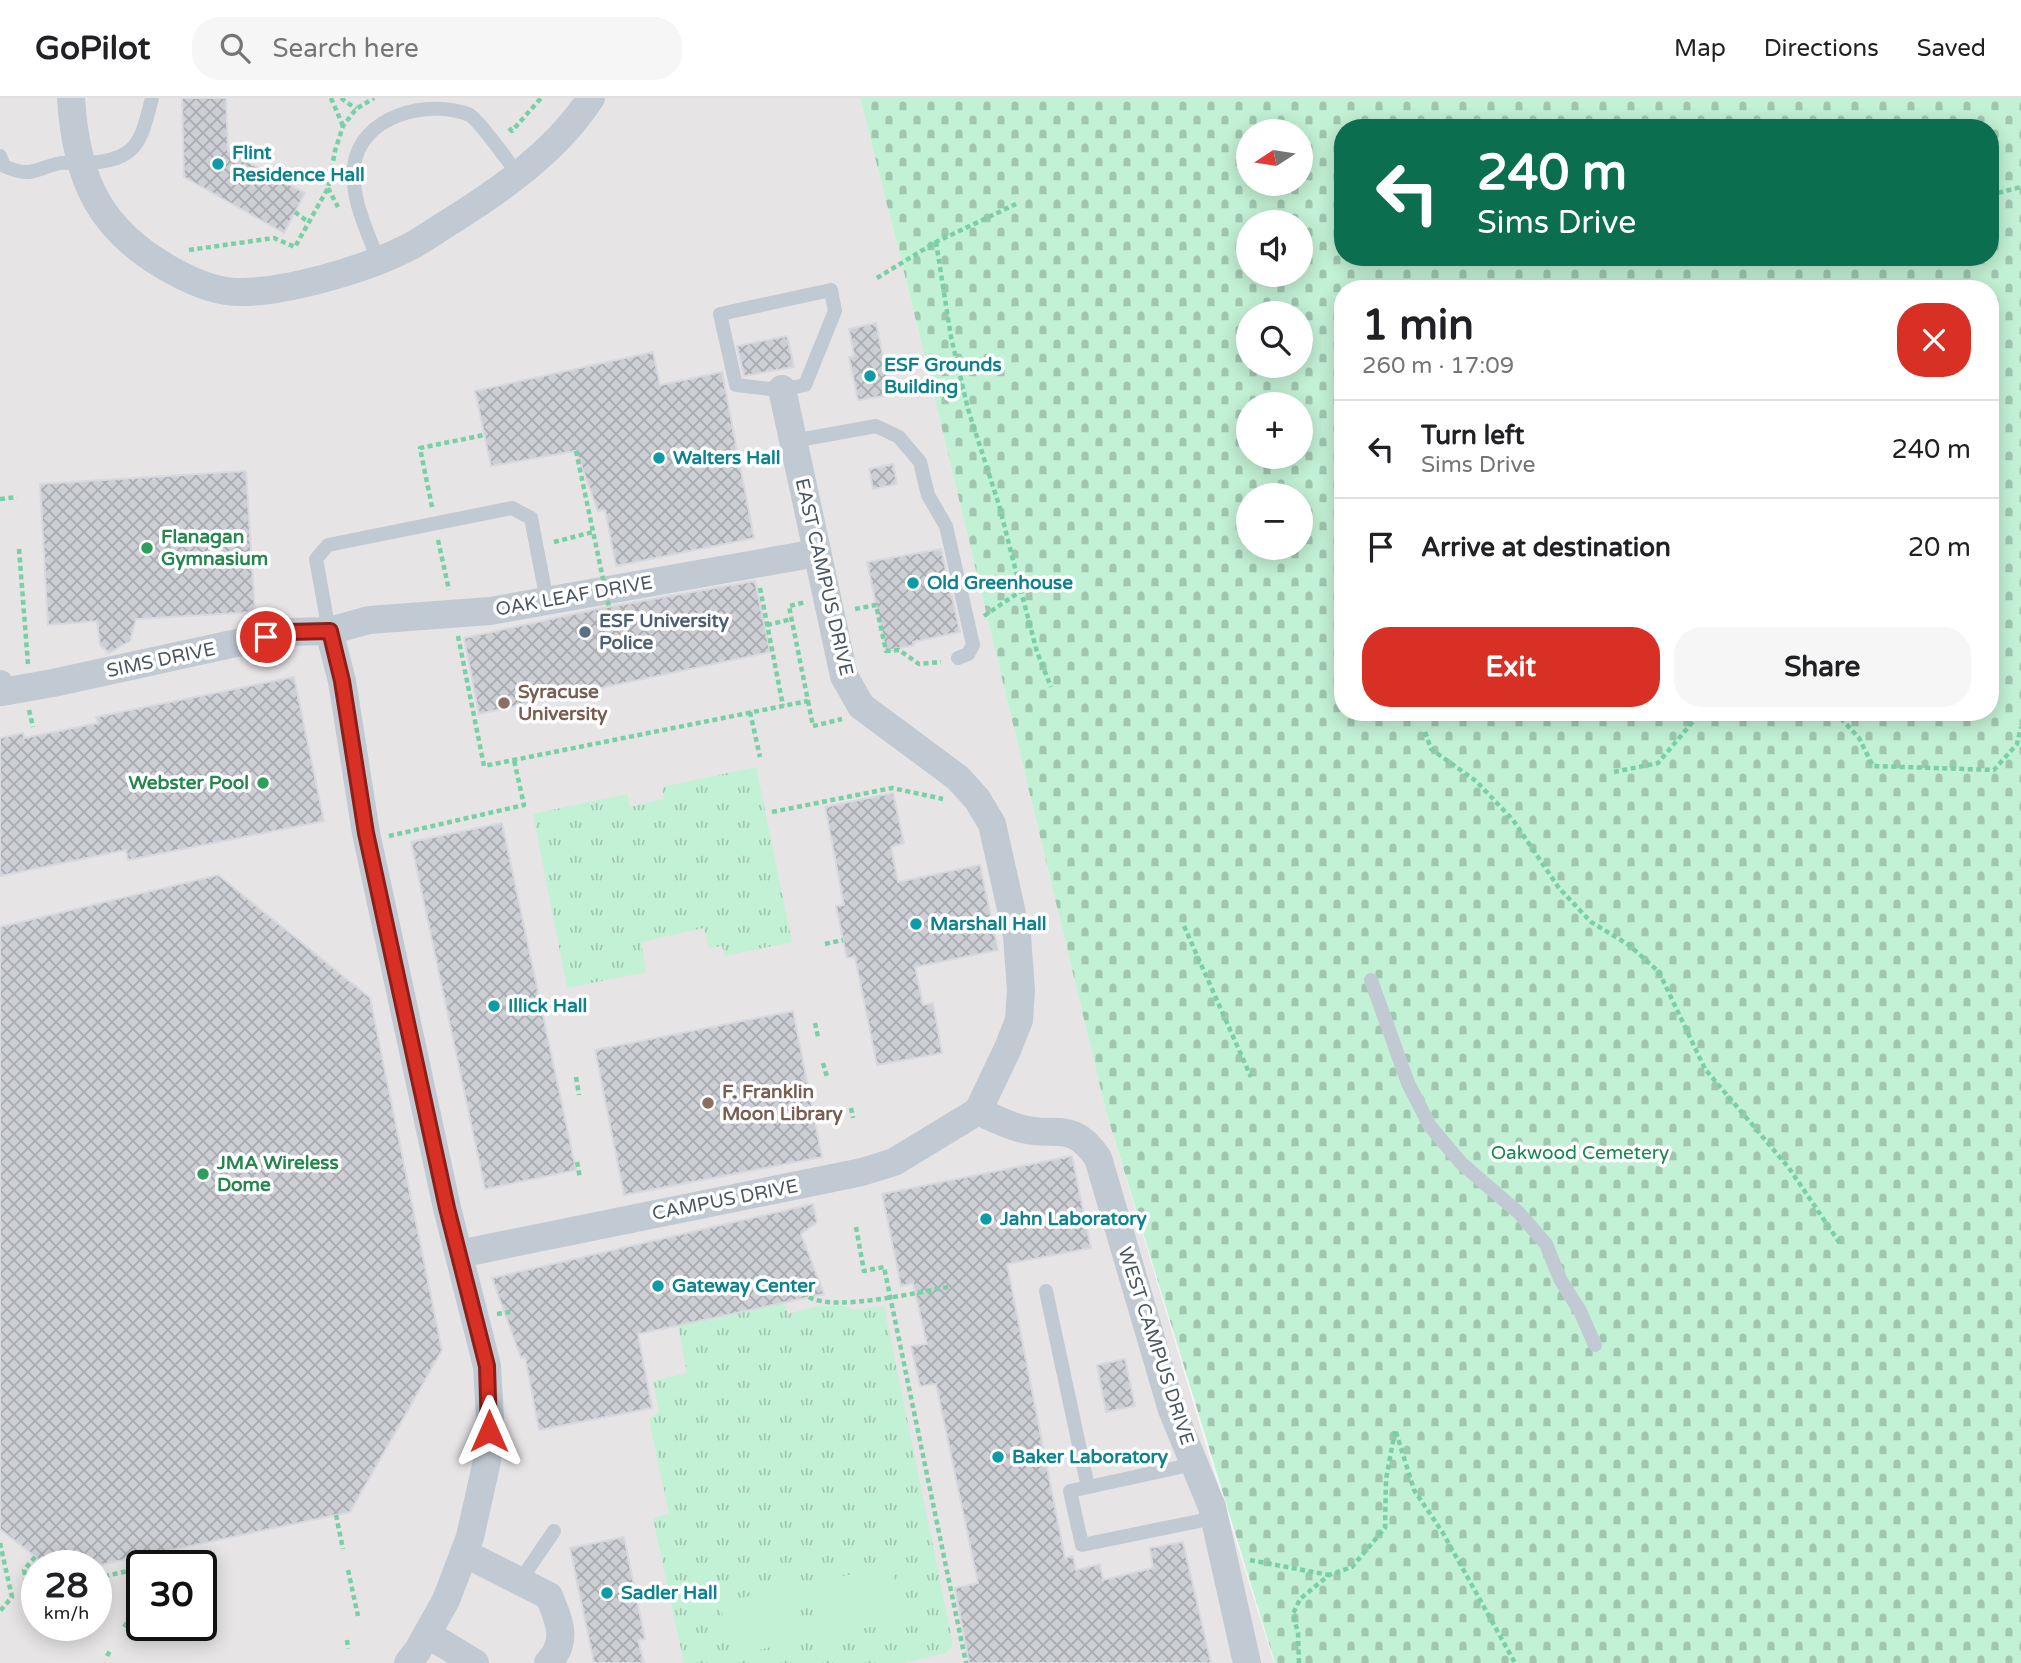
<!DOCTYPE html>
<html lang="en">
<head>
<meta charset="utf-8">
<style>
	body { margin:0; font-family:"Varela Round",sans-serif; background:#f6f6f6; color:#202124; height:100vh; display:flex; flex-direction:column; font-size:26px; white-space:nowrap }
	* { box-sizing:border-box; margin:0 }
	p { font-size:23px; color:#757577 }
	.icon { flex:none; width:38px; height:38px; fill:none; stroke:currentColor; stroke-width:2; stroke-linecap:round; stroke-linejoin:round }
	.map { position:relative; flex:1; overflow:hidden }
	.drawer { position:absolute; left:1334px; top:182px; width:665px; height:441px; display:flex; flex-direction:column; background:#fff; border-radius:28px; box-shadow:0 4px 18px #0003 }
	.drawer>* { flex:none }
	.guide { position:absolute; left:1334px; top:21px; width:665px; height:147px; border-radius:28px; box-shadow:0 4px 18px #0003; background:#0b6e4f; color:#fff; overflow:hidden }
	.needle { width:46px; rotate:258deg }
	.buttons { position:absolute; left:1236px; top:21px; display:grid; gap:14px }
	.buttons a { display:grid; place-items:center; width:77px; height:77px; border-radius:50%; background:#fff; box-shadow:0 4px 18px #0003; font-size:35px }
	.speed { position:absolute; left:21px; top:1452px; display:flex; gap:14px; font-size:35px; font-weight:700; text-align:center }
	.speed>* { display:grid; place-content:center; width:91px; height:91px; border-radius:50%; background:#fff; box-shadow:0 4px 18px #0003; line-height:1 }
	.speed small { font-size:18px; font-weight:400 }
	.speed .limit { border:4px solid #111; border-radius:10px; background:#fff; color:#111 }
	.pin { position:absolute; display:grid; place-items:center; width:60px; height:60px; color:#fff; margin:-30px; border:4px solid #fff; border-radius:50%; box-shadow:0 2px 7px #0007 }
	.me { position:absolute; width:77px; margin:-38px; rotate:0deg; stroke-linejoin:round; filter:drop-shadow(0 0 5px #0008) }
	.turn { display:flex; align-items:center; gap:24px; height:147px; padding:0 28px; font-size:32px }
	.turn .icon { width:91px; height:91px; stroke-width:2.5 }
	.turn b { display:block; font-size:49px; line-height:60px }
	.round { display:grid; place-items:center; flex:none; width:74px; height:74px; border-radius:28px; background:#f6f6f6 }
	.headline { display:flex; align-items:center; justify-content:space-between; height:119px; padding:0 28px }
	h1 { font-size:42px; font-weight:800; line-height:52px }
	.primary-button { display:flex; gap:14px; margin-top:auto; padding:14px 28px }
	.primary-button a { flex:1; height:80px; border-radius:28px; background:#d93025; color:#fff; font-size:28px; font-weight:800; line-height:80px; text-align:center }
	.primary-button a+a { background:#f6f6f6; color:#202124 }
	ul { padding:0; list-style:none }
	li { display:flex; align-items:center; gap:21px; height:98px; padding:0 28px; border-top:2px solid #e0e0e0 }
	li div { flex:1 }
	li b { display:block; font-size:26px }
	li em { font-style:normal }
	header { display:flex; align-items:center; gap:42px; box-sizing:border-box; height:98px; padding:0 35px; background:#fff; border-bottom:2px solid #e0e0e0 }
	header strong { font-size:33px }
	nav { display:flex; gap:38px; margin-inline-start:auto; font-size:24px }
	.search { width:490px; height:63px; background:#f6f6f6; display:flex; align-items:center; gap:18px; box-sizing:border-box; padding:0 24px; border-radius:28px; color:#757577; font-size:26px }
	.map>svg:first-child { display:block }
</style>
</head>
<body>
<header>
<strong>GoPilot</strong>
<div class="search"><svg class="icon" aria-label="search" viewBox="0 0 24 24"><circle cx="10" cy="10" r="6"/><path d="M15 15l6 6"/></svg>Search here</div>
<nav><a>Map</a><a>Directions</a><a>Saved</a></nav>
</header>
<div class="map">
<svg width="2021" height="1565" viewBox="0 0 2021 1565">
	<defs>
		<pattern id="grass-tufts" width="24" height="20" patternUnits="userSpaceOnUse" patternTransform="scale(1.75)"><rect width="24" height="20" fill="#c3f1d5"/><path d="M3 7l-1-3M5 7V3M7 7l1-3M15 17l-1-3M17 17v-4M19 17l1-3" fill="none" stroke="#a0c6b0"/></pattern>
		<pattern id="cemetery-stones" width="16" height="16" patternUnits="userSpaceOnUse" patternTransform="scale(1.75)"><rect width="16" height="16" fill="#c3f1d5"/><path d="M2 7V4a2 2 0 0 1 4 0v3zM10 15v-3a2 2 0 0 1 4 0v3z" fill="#a0c6b0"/></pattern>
		<pattern id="building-cross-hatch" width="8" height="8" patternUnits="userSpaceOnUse" patternTransform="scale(1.75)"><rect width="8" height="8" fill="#cdcfd5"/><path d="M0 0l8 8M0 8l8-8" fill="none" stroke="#a8abb0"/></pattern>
	</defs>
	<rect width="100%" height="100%" fill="#f5f3f3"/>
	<!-- education -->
	<path fill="#e6e4e5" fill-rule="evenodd" d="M0,0H860L909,194L1107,1017L1206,1348L1274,1565H0ZM37,1468H96V1528H37ZM142,1468H201V1528H142Z"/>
	<!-- grass -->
	<g fill="url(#grass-tufts)">
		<polygon points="756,669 792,844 725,858 722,848 709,850 704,830 641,844 646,874 567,890 533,716 627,696 630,709 664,701 662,689"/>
		<polygon points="784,1204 788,1216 813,1209 841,1207 855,1212 884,1208 953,1546 946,1555 903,1565 684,1565 653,1420 669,1416 649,1321 659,1313 653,1283 687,1275 678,1228"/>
	</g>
	<!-- cemetery -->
	<path fill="url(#cemetery-stones)" fill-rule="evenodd" d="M860,0H2021V1565H1275L1107,1017L909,194ZM1342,30H1990V159H1342ZM1248,33H1300V86H1248ZM1248,124H1300V177H1248ZM1342,191H1990V614H1342ZM1248,215H1300V268H1248ZM1248,306H1300V359H1248ZM1248,397H1300V450H1248Z"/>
	<!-- park -->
	<g fill="#c3f1d5">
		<polygon points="893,1470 901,1523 820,1539 811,1483"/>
		<polygon points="793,1488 803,1542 732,1558 720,1505"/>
	</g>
	<!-- building -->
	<g fill="url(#building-cross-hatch)" stroke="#d7d9de" stroke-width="2">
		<polygon points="182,0 226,0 228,53 305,95 284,135 184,79"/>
		<polygon points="876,225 891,297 858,302 849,259 854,258 849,231"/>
		<polygon points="787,238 794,269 744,278 737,248"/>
		<polygon points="653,254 660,287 722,274 754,440 616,468 605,412 598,413 576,353 491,368 475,293"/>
		<polygon points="893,366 897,386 873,391 869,371"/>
		<polygon points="246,373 255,514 136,521 130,543 109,555 100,547 97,523 48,527 40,386"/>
		<polygon points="941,451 960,534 913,544 914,547 886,553 867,464"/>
		<polygon points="755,483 770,554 479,616 464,540 597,511"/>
		<polygon points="294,579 324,723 128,762 126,752 0,778 0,640 23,635 24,640 98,625 96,619"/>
		<polygon points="893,695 904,745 891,749 898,784 980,767 998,852 915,869 923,907 933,905 942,955 877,967 855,859 847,860 836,808 844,807 825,709"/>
		<polygon points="502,725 576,1072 485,1091 411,744"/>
		<polygon points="218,777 370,900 442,1252 350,1414 95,1468 47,1468 0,1431 0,829"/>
		<polygon points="793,913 822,1059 624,1097 595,952"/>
		<polygon points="1072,1058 1091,1150 1007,1166 1065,1460 1073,1458 1076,1472 1100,1466 1103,1482 1153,1470 1150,1450 1183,1444 1211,1565 969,1565 955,1490 978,1485 936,1286 920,1288 911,1248 927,1246 913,1185 901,1188 882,1096"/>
		<polygon points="813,1106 817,1124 801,1136 824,1196 638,1236 652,1310 539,1332 525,1259 521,1260 492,1180"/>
		<polygon points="1125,1261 1135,1308 1106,1314 1097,1267"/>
		<polygon points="624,1439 645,1541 638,1542 644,1565 594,1565 570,1450"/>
	</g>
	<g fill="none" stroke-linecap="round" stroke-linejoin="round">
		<!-- path -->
		<g stroke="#7ad0a6" stroke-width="4.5" stroke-dasharray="5 3.5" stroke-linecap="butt">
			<polyline points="331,0 343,28"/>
			<polyline points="341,0 356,11"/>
			<polyline points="509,30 512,33 541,0"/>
			<polyline points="328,90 338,109"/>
			<polyline points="1990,97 2021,89"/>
			<polyline points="295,114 307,123"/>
			<polyline points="936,144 951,239 968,311 999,407 1021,493"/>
			<polyline points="189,152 274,140 295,149 328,90 335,53 343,28 356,11 374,0"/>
			<polyline points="877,180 936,144 1016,106"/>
			<polyline points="0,401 17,399"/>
			<polyline points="432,409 420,350 484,337"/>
			<polyline points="438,442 449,492"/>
			<polyline points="554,444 593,434"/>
			<polyline points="19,451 28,566"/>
			<polyline points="760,490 783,608"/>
			<polyline points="855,511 876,507 886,553 899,552 919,566 941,564"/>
			<polyline points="984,518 1021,493 1037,554 1051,589"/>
			<polyline points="767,527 792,521"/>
			<polyline points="458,538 484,668 808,603 789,508 806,504"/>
			<polyline points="808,603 813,628 842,621"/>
			<polyline points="29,612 33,629"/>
			<polyline points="750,614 760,659"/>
			<polyline points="1835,614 1859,640 1873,668 1994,672 2017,646 2021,629"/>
			<polyline points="1425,634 1431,651 1476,683 1513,722 1559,790 1591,824 1629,847 1659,874 1705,971 1789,1070 1841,1147"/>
			<polyline points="1614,674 1658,665 1701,614"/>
			<polyline points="772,714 892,690 943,701"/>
			<polyline points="389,738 524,707 514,662"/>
			<polyline points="1184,828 1251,979"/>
			<polyline points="825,846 843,842"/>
			<polyline points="815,925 818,939"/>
			<polyline points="823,965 827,979"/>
			<polyline points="576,979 579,997"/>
			<polyline points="851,1010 853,1020"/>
			<polyline points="577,1064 580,1080"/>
			<polyline points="856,1129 864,1173 884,1169 966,1565"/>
			<path d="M809,1199C834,1214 918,1194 949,1189"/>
			<polyline points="497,1216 510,1214"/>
			<polyline points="1396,1334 1414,1392 1443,1435 1515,1565"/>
			<polyline points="336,1417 343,1451"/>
			<polyline points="0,1445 12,1499 0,1513"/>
			<polyline points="35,1459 24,1472 32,1509 37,1515"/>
			<polyline points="1250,1462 1329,1477"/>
			<polyline points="348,1472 358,1518"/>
			<polyline points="96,1480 128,1473"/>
			<polyline points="138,1480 141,1494"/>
			<polyline points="124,1529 131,1519"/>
			<polyline points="347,1542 348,1551"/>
			<polyline points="107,1558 111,1551"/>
			<polyline points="1299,1565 1298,1535 1293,1516 1300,1501 1329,1477 1352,1469 1385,1430 1386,1381 1395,1333"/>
		</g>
		<!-- lane -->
		<g stroke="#c1cad2" stroke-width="14">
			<path d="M0,58L4,68C32,81 35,70 61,65C70,64 80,66 88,65C138,62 141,43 152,0"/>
			<path d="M378,162C367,132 351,102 354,69C359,18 428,0 470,17C483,27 506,61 518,76"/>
			<polygon points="831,192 835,213 805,287 779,292 736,287 720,216"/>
			<polyline points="793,343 876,328 899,339 920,364 928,397 946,428 973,547 968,556 958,560"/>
			<polyline points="329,533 316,461 328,447 512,410 531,420 547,503"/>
			<polyline points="1371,882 1408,985 1430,1028 1461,1065 1519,1115 1546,1146 1560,1181 1580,1213 1595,1247"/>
			<polyline points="1046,1193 1088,1389"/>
			<polyline points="1194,1366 1070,1393 1082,1447 1214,1420"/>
			<polyline points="520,1483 554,1433"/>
		</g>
		<!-- street -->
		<g stroke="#c1cad2" stroke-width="28">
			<path d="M71,0C76,81 99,133 173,173C193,184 216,194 238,194C285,195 366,171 407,150C420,144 432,135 443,128C498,94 556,54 591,0"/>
			<polyline points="782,291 844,578 861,608 958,680 977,701 992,726 1017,838 1021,892 1019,922 1008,950 978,1013"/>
			<polyline points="329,533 342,583 366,735 447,1110 487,1268 490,1320 487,1363 470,1439 446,1502 418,1552 408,1565"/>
			<polyline points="0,586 2,594 53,585 287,534 329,533 369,522 490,513 817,455"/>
			<path d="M978,1013C991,1019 1005,1026 1019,1030C1054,1041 1071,1020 1098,1060L1172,1312L1212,1409L1247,1565"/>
			<polyline points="459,1156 862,1074 894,1064 978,1013"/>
			<path d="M464,1455L549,1498C559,1523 569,1543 548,1565"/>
			<polyline points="427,1536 475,1565"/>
		</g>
		<!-- path-bridge -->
		<polyline stroke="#7ad0a6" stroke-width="4.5" stroke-dasharray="5 3.5" stroke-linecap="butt" points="576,353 609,509"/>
	</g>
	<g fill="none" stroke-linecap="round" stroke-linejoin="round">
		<!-- route casing -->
		<g stroke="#8d1f18" stroke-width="18">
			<polyline id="route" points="266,539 287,534 330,533 342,583 366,735 447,1110 487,1268 489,1333"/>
		</g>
		<!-- route -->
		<use href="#route" stroke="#d93025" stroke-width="12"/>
	</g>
	<!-- markers -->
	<g fill="#0f9aa8" stroke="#fff" stroke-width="2.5">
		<circle cx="218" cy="66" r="7"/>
		<circle cx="870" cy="278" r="7"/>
		<circle cx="659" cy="360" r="7"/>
		<circle cx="913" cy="485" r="7"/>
		<circle cx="916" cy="826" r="7"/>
		<circle cx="494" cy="908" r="7"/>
		<circle cx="986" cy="1121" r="7"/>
		<circle cx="658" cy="1188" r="7"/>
		<circle cx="998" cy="1359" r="7"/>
		<circle cx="607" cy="1495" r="7"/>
	</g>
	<g fill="#2e9e5b" stroke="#fff" stroke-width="2.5">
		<circle cx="147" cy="450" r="7"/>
		<circle cx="263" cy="685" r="7"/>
		<circle cx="203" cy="1076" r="7"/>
	</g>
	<circle fill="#5c6f8a" stroke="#fff" stroke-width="2.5" cx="585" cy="534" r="7"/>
	<g fill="#8d6e63" stroke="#fff" stroke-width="2.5">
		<circle cx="504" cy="605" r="7"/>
		<circle cx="708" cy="1005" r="7"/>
	</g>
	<g text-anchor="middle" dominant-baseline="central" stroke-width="7" stroke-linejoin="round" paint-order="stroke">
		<!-- culture labels -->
		<g font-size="19" font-weight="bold" fill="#0d838f" stroke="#fff" text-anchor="start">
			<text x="232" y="55">Flint<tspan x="232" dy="22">Residence Hall</tspan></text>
			<text x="884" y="267">ESF Grounds<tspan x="884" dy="22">Building</tspan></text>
			<text x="673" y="360">Walters Hall</text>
			<text x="927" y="485">Old Greenhouse</text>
			<text x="930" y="826">Marshall Hall</text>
			<text x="508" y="908">Illick Hall</text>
			<text x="1000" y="1121">Jahn Laboratory</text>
			<text x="672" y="1188">Gateway Center</text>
			<text x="1012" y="1359">Baker Laboratory</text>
			<text x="621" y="1495">Sadler Hall</text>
		</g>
		<!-- leisure labels -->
		<g font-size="19" font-weight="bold" fill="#27864d" stroke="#fff" text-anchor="start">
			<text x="161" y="439">Flanagan<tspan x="161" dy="22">Gymnasium</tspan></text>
			<text x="249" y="685" text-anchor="end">Webster Pool</text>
			<text x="217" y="1065">JMA Wireless<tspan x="217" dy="22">Dome</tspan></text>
		</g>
		<!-- street labels -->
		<g font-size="19" fill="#4a5661" stroke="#fff">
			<text transform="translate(824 479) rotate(77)">EAST CAMPUS DRIVE</text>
			<text transform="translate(574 498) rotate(-10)">OAK LEAF DRIVE</text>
			<text transform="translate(161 562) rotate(-12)">SIMS DRIVE</text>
			<text transform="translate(725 1102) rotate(-11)">CAMPUS DRIVE</text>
			<text transform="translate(1156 1248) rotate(72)">WEST CAMPUS DRIVE</text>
		</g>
		<!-- service labels -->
		<g font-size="19" font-weight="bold" fill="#4e5e75" stroke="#fff" text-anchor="start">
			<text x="599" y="523">ESF University<tspan x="599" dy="22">Police</tspan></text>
		</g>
		<!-- education labels -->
		<g font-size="19" font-weight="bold" fill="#785e54" stroke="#fff" text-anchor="start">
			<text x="518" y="594">Syracuse<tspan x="518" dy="22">University</tspan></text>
			<text x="722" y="994">F. Franklin<tspan x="722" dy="22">Moon Library</tspan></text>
		</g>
		<!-- park labels -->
		<g font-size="19" fill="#17864f" stroke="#fff">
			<text x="1580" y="1055">Oakwood Cemetery</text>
		</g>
	</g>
</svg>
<div class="buttons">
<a><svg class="needle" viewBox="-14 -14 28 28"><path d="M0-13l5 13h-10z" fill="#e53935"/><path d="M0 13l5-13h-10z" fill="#757577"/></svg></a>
<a><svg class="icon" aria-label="sound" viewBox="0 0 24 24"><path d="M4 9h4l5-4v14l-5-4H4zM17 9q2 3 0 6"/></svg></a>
<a><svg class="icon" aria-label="search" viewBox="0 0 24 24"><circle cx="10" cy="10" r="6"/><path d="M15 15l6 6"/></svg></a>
<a>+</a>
<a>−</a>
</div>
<div class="speed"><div>28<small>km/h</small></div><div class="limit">30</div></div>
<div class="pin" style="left:266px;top:539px;background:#d93025"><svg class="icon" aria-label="arrive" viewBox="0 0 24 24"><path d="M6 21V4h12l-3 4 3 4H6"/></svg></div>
<svg class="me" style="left:489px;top:1333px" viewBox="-20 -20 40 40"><path d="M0-17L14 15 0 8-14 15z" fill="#d93025" stroke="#fff" stroke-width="4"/></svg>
<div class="guide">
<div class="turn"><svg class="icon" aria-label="left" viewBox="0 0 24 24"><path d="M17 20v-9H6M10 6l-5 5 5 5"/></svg><div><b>240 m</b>Sims Drive</div></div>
</div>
<section class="drawer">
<div class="headline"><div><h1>1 min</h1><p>260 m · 17:09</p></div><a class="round" style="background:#d93025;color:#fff"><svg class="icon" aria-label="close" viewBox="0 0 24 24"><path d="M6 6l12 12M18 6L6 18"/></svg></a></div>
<ul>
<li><svg class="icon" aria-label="left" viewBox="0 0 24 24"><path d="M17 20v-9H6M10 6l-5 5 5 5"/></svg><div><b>Turn left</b><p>Sims Drive</p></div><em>240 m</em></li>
<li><svg class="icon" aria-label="arrive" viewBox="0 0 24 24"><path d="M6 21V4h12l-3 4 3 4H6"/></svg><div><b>Arrive at destination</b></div><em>20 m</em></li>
</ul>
<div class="primary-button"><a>Exit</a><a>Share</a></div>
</section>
</div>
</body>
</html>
